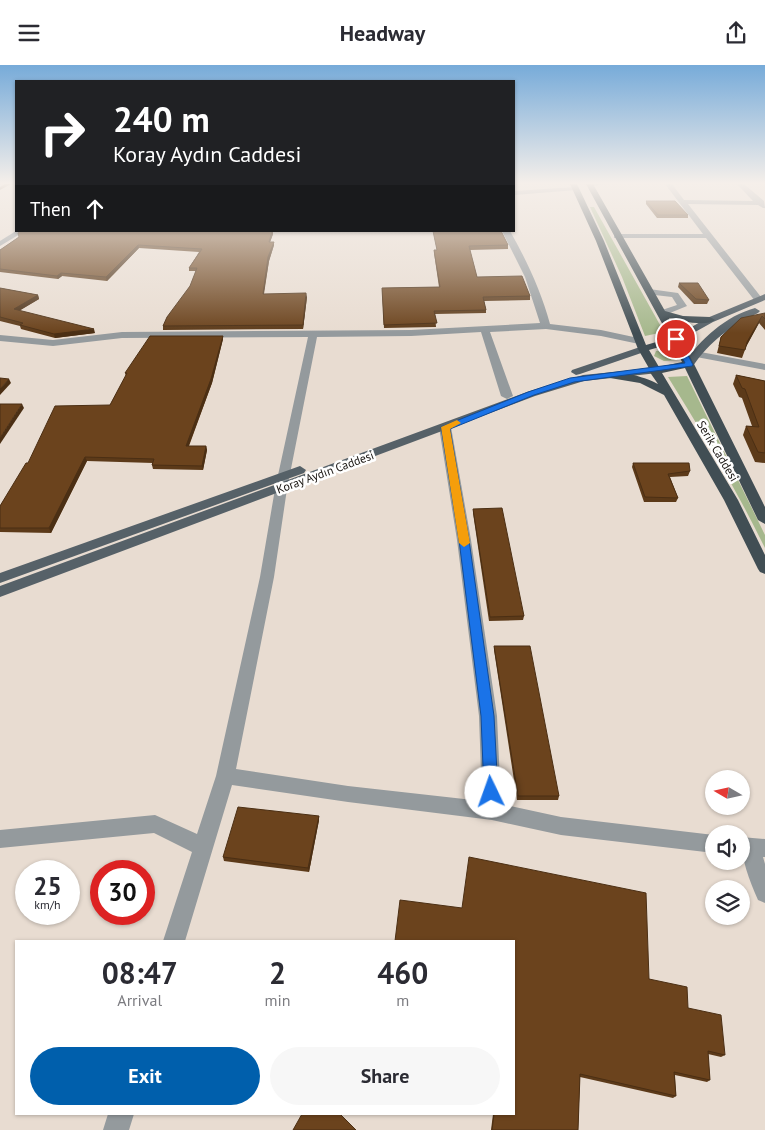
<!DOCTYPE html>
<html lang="en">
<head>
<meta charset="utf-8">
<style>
	body { margin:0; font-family:"PT Sans",sans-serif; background:#f7f7f7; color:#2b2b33; height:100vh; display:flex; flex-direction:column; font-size:19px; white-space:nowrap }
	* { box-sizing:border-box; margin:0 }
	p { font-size:16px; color:#7c7c81 }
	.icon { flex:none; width:28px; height:28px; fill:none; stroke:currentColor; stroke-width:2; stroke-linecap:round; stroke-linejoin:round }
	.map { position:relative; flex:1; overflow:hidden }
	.side { position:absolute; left:15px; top:875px; width:500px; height:175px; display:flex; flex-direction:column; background:#fff; border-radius:0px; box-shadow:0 1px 4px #0004 }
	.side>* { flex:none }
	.top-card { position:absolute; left:15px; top:15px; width:500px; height:152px; border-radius:0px; box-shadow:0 1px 4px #0004; background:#202124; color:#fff; overflow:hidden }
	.needle { width:32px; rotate:279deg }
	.controls { position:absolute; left:705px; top:705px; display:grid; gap:10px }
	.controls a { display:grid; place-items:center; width:45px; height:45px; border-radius:50%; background:#fff; box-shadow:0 1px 4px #0004; font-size:25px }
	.speed { position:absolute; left:15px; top:795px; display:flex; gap:10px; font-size:25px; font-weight:700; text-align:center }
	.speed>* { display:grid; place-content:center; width:65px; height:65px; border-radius:50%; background:#fff; box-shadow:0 1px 4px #0004; line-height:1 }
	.speed small { font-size:12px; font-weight:400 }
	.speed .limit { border:8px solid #d22; background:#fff; color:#111 }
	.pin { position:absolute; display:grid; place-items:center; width:42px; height:42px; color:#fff; margin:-21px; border:2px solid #fff; border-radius:50%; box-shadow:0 1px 5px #0007 }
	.me { position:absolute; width:55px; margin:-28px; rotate:357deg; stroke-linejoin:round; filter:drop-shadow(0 0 4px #0008) }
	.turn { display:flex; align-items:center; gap:18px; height:105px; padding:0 15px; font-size:22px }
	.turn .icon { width:65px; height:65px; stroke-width:2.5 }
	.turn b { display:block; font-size:35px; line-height:42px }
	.then { display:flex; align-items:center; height:48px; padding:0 15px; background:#0003; gap:10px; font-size:19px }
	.eta { display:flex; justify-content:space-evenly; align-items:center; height:85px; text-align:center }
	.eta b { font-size:30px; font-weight:700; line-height:35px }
	.action { display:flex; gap:10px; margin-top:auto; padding:10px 15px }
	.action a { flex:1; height:58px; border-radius:30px; background:#005fac; color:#fff; font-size:20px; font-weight:700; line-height:58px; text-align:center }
	.action a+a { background:#f7f7f7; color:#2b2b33 }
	header { display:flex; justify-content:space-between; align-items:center; height:65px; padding:0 15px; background:#fff; font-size:22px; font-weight:700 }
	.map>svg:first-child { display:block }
</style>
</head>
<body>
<header><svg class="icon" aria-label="menu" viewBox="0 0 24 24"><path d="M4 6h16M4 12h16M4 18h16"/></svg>Headway<svg class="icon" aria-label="share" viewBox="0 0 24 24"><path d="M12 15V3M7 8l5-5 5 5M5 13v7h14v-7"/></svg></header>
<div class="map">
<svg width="765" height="1065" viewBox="0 0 765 1065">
	<rect width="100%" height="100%" fill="#e8dcd1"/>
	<!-- green -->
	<g fill="#a6b88d">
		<polygon points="590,142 594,142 664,267 645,271 622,212"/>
		<polygon points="667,285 677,289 678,295 664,296 654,291 656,286"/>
		<path d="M687,311L765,470V483C736,424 703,368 668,312Z"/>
	</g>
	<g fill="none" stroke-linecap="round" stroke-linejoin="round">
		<!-- minor -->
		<g fill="#949a9d" fill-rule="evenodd">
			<polygon points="586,119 605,119 589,122"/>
			<polygon points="665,119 672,119 684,135 753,136 737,119 744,119 764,136 765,143 763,143 758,140 688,139 761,232 761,236 755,236 706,173 614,173 614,169 703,169"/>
			<polygon points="575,122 577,123 577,125 514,130 514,126"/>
			<polygon points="16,166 25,166 0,181 0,176"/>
			<path d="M502,166H510C527,196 541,226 550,259L601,265L643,274L644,276L639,279L601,271L546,264L490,267L513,331L507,334L501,331L481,267L411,271L317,272L287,424L274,512L236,704L348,721L482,736L479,651L457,475L439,362L445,359L451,362L471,475L497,651L501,739L561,752L714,770V788L561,770L492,755L348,737L232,720L185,876H163L192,787L154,768L0,783V765L155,750L197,769L216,711L260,512L275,424L308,272L122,273L53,281L0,276V270L53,275L122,267L411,265L540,258L525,212Z"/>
			<polygon points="649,224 678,228 687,241 665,250 659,250 659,246 677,240 672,232 646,229 646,225"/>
			<polygon points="695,286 765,299 765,305 691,291 691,287"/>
			<path d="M741,772L765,774V792H763L765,799V838L758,835C749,814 741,794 741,772Z"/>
			<polygon points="108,1049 134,1049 129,1065 103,1065"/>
		</g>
		<!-- major -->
		<g fill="#566168" fill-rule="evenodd">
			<polygon points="765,229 765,235 713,257 679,276 673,276 671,274 707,253"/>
			<path d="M755,243L760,246L758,248C731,261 710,276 693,301H685L684,299C700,274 726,251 755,243Z"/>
			<polygon points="643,281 648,284 647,286 580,309 576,310 571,307 572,305"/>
			<polygon points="654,303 658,304 659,306 658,308 584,316 535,331 0,532 0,521 527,327 583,310"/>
			<polygon points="300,401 306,405 304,408 0,518 0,508"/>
		</g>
		<!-- highway -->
		<path fill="#414e54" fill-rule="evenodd" d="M570,119H577L604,176L646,280L670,273L586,119H593L665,246L683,251L710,252L715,255C706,262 680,256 669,253L694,299L765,442V459L758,455L685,303L662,308L738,435L765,490V509L760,507L758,504L724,435L664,330L640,318L610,313L605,310C613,302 648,313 658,319L649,306L650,305L638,284L596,176ZM673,278L682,297L659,302L649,285Z"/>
	</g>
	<!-- wall -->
	<g fill="#5c3a19">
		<polygon points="646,136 688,150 688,153 657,153 646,139"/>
		<polygon points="21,166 273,166 273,169 270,177 274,180 269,196 264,229 307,232 303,264 163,265 163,261 190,221 196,206 189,206 189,203 199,187 139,183 107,216 62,211 58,214 0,207 0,185 19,172"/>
		<polygon points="433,166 501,166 508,180 508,184 470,185 477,212 530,231 530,235 484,236 486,245 486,248 435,249 436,262 384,263 382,223 439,222 434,188 434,185 437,185"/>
		<polygon points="679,218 709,235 707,239 694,239 678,222"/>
		<polygon points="0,223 38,230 39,234 19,246 95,268 55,273 21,264 20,261 0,256"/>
		<polygon points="765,248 765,265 759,258 746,282 742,293 717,288 721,272"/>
		<polygon points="223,274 212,318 189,381 206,381 207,385 203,405 153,404 152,400 153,398 87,396 51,468 0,467 0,441 28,398 110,340 126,311 125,308"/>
		<polygon points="736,310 765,316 765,398 755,397 743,370 746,361 752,361 742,333 739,332 733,319"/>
		<polygon points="633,398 690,406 688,411 670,412 678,433 676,437 644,437 632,402"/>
		<polygon points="473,444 524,551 523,555 489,556 473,448"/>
		<polygon points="494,581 559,731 558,735 517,735 494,585"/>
		<polygon points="319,751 319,755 309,807 224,796 223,792"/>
		<polygon points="649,914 688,943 725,990 721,992 708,989 710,1015 707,1017 675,1010 676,1031 673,1033 580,1012 578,1065 491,1065 493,1049 514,1049"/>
	</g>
	<!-- shaded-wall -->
	<g fill="#4b2f14">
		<polygon points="5,119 11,119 0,125 0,122"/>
		<polygon points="272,166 273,169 269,180 269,177"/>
		<polygon points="274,177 274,180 269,196 263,232 263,229 268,192"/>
		<polygon points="138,180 139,183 107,216 106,212"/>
		<polygon points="61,208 62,211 58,214 57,211"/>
		<polygon points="306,228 307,232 303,264 303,260"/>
		<polygon points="38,230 39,234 15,248 14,244"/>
		<polygon points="762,251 759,258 744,285 747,277"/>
		<polygon points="94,264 95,268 55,273 54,269"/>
		<polygon points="223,271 223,274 212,318 187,385 186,381"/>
		<polygon points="9,314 11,318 0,330 0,324"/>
		<polygon points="22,339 24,343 0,379 0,373"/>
		<polygon points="206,381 207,385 203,405 202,401"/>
		<polygon points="85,392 87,396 51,468 49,463"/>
		<polygon points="319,751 319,755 309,807 308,803"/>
	</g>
	<!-- building -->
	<g fill="#6b431d" stroke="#4b2f14">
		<polygon points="646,136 675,136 688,150 658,150"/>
		<polygon points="21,166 272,166 269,177 274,177 268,192 263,229 306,228 303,260 163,261 167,252 190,221 197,203 189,203 202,184 138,180 106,212 61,208 57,211 0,204 0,185 19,172 18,168"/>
		<polygon points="433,166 501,166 508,180 469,181 477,212 522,211 530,231 483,232 486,245 434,246 437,258 384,260 382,223 440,222 434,185 437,185"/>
		<polygon points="679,218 698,218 709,235 696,234"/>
		<polygon points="0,223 38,230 14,244 94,264 54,269 20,260 23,258 0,252"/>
		<polygon points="765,248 765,254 762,251 747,277 745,285 719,281 721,272 741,253"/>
		<polygon points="150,271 223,271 211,314 186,381 206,381 202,401 152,400 154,394 85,392 49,463 0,463 0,441 26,398 28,398 55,341 110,340 127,308 125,308"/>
		<polygon points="736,310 765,316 765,388 758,387 746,361 759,362 745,324 742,323"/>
		<polygon points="0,313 9,314 0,324"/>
		<polygon points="0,339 22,339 0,373"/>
		<polygon points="633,398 689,398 690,406 668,409 678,433 645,432"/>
		<polygon points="502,443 524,551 490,552 473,444"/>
		<polygon points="494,581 530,581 559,731 518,731"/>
		<polygon points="238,742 319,751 308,803 223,792"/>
		<polygon points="469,792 646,828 649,914 687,922 688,943 721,950 725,990 708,986 710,1015 674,1007 676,1031 580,1009 578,1065 492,1065 494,1049 514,1049 514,876 395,876 400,835 462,843"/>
		<polygon points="302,1049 340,1049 356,1065 293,1065"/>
	</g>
	<!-- sky -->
	<linearGradient id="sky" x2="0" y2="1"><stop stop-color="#77abd9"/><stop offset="0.44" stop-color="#f5efea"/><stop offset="1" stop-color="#f5efea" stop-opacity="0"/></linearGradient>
	<rect width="765" height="268" fill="url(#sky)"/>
	<!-- route -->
	<polygon fill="#1a73e8" stroke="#114b97" points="673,272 680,274 693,300 692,301 574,317 534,330 450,364 469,475 494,651 498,727 496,732 491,734 486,732 484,727 481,651 459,475 441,362 528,327 570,313 685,298 672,274"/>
	<!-- slow -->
	<polygon fill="#f59e0b" points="457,355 461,358 450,364 470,478 464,482 459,478 441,362"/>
	<g text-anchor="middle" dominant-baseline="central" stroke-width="5" stroke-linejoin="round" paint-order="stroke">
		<!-- street labels -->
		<g font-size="12" fill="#16120e" stroke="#fff">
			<text transform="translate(718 386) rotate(59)">Serik Caddesi</text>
			<text transform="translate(325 407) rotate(-20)">Koray Aydın Caddesi</text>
		</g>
	</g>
</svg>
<div class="controls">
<a><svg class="needle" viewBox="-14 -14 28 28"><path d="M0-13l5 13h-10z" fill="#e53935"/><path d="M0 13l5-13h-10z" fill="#7c7c81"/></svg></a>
<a><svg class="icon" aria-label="sound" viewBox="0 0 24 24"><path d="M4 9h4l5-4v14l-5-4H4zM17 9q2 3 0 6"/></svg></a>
<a><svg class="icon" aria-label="layers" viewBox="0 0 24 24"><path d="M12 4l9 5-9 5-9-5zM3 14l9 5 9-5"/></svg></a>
</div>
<div class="speed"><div>25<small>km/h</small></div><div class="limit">30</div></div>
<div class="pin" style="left:676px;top:274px;background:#d93025"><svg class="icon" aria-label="arrive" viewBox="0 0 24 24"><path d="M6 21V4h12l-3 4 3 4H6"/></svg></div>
<svg class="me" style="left:491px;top:727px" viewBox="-20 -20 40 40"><circle r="19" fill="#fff"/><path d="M0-13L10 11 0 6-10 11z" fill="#1a73e8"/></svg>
<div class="top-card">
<div class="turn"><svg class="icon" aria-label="right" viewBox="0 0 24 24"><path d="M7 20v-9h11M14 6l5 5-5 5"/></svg><div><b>240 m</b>Koray Aydın Caddesi</div></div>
<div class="then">Then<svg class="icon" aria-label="ahead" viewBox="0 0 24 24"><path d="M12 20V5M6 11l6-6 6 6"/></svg></div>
</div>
<section class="side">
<div class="eta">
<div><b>08:47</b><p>Arrival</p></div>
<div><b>2</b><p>min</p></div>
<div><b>460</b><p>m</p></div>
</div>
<div class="action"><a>Exit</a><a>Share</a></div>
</section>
</div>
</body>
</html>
